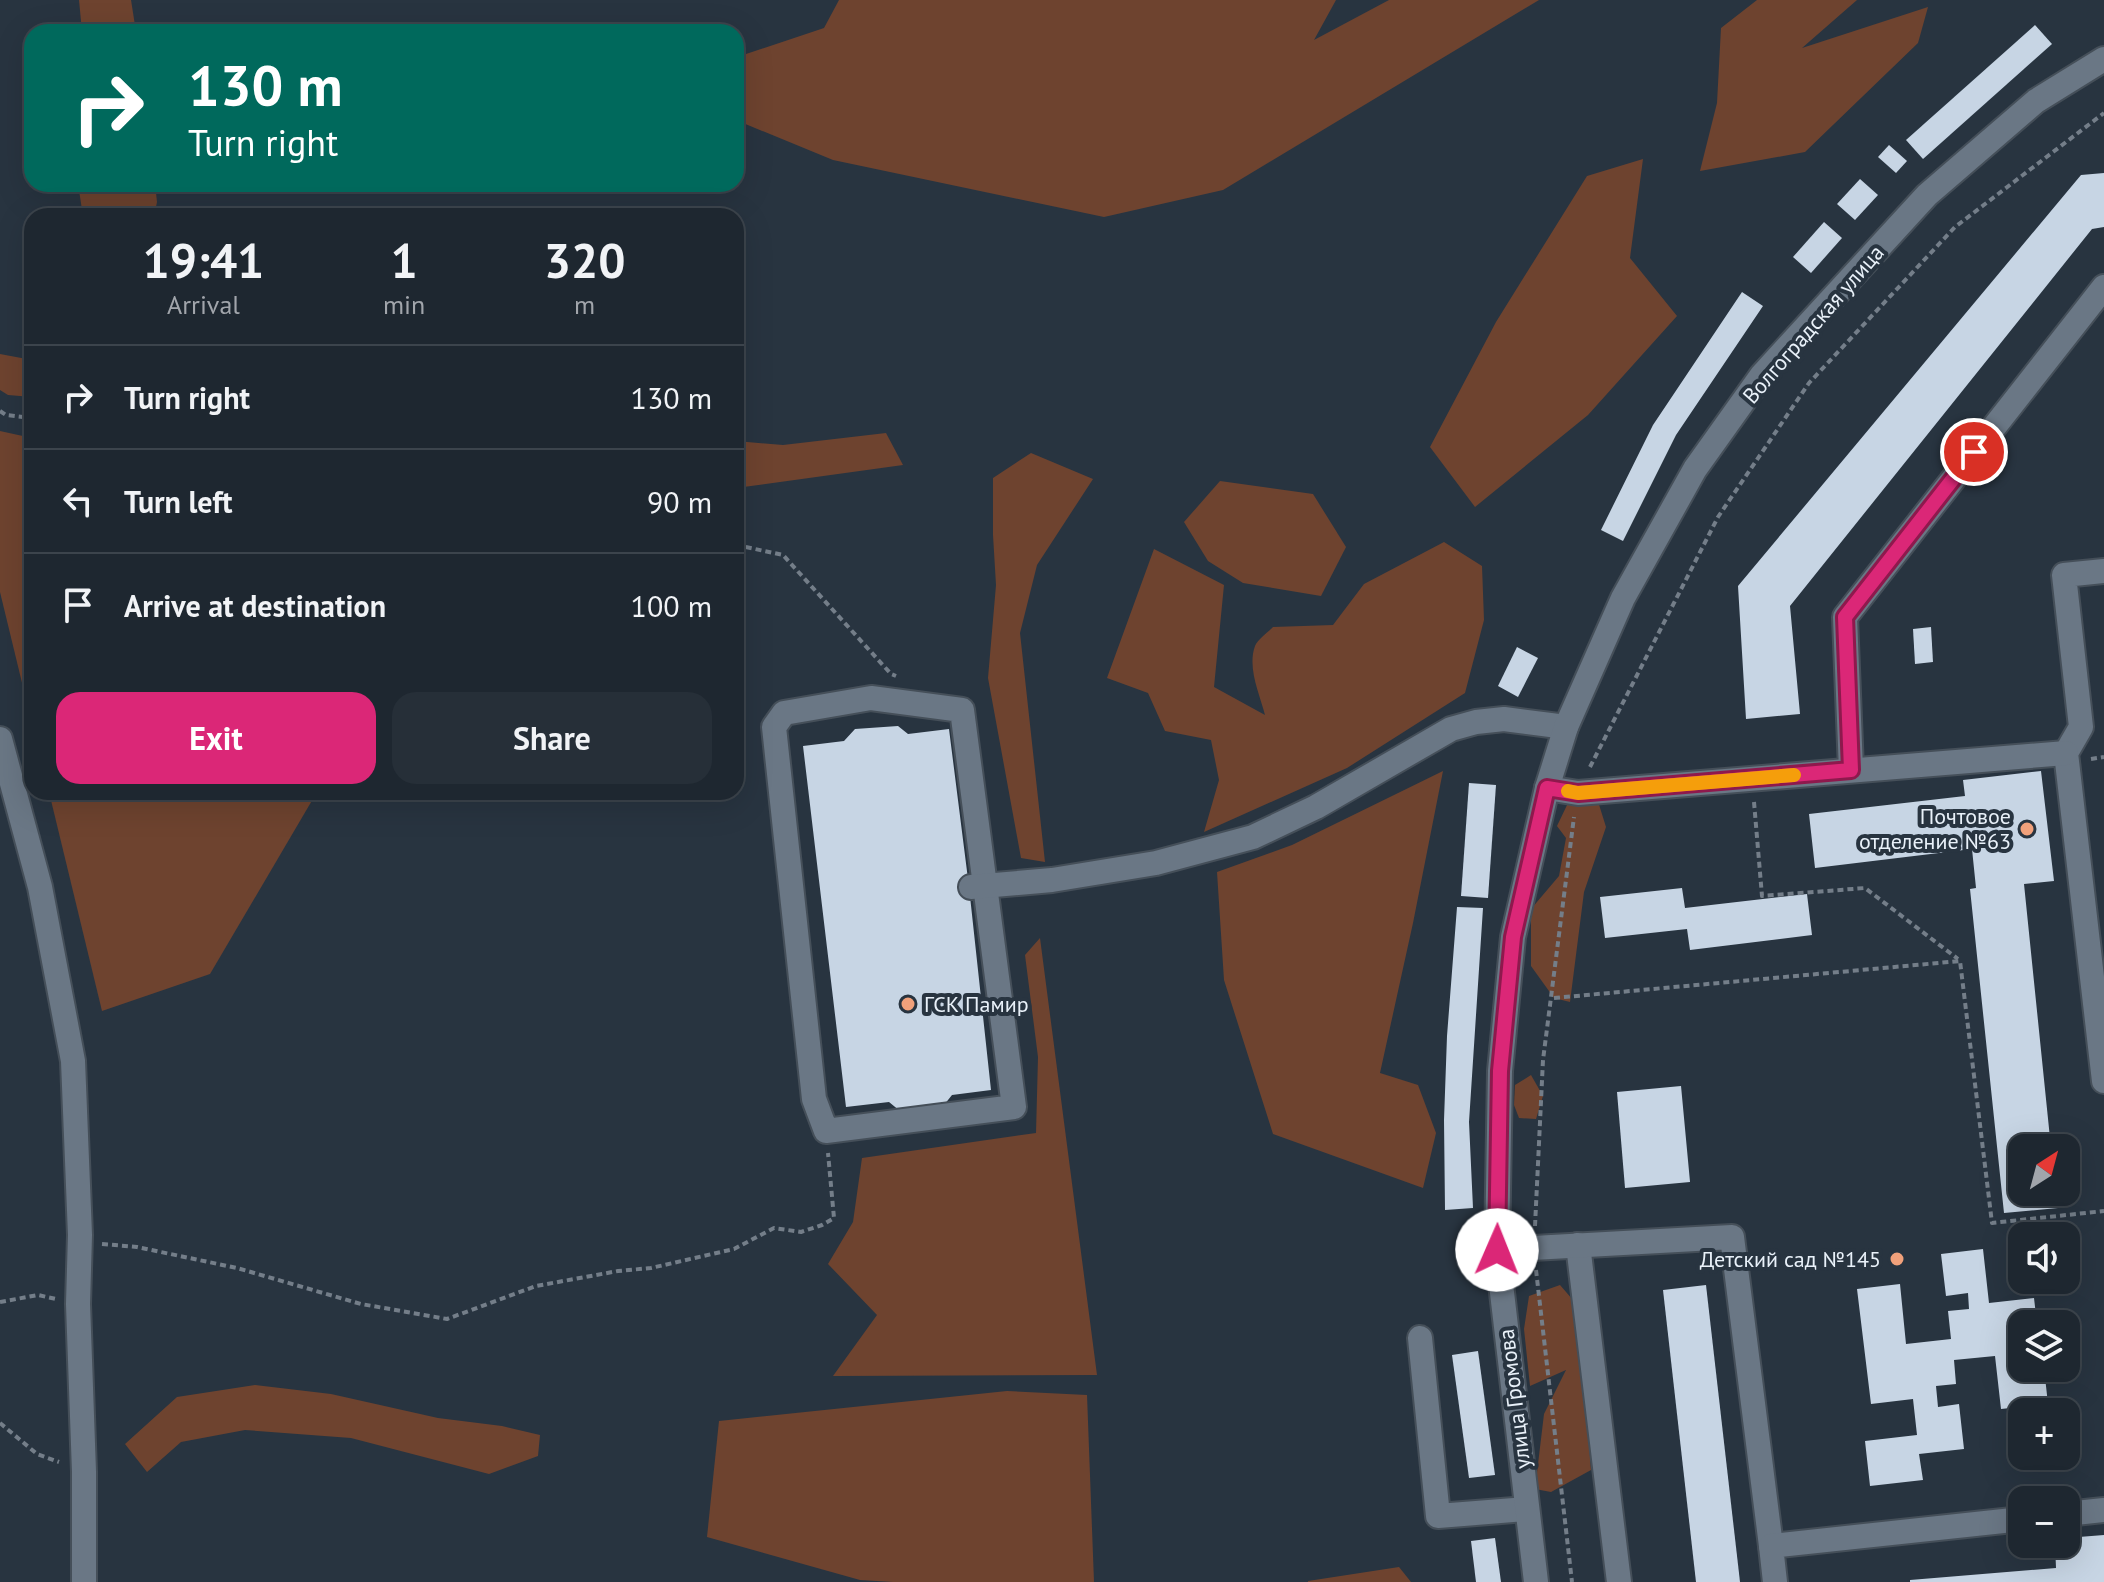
<!DOCTYPE html>
<html lang="en">
<head>
<meta charset="utf-8">
<style>
	body { margin:0; font-family:"PT Sans",sans-serif; background:#262f38; color:#f1f3f6; height:100vh; display:flex; flex-direction:column; font-size:30px; white-space:nowrap }
	* { box-sizing:border-box; margin:0 }
	p { font-size:26px; color:#a1a5ab }
	.icon { flex:none; width:44px; height:44px; fill:none; stroke:currentColor; stroke-width:2; stroke-linecap:round; stroke-linejoin:round }
	.map { position:relative; flex:1; overflow:hidden }
	.side { position:absolute; left:24px; top:208px; width:720px; height:592px; display:flex; flex-direction:column; background:#1e2730; border-radius:24px; box-shadow:0 8px 32px #0002,0 0 0 2px #3c444c }
	.side>* { flex:none }
	.hud { position:absolute; left:24px; top:24px; width:720px; height:168px; border-radius:24px; box-shadow:0 8px 32px #0002,0 0 0 2px #3c444c; background:#00695c; color:#fff; overflow:hidden }
	.needle { width:52px; rotate:36deg }
	.fabs { position:absolute; left:2008px; top:1134px; display:grid; gap:16px }
	.fabs a { display:grid; place-items:center; width:72px; height:72px; border-radius:16px; background:#1e2730; box-shadow:0 8px 32px #0002,0 0 0 2px #3c444c; font-size:40px }
	.pin { position:absolute; display:grid; place-items:center; width:68px; height:68px; color:#fff; margin:-34px; border:4px solid #fff; border-radius:50%; box-shadow:0 2px 8px #0007 }
	.me { position:absolute; width:88px; margin:-44px; rotate:1deg; stroke-linejoin:round; filter:drop-shadow(0 0 6px #0008) }
	.turn { display:flex; align-items:center; gap:28px; height:168px; padding:0 32px; font-size:36px }
	.turn .icon { width:104px; height:104px; stroke-width:2.5 }
	.turn b { display:block; font-size:56px; line-height:68px }
	.eta { display:flex; justify-content:space-evenly; align-items:center; height:136px; text-align:center }
	.eta b { font-size:48px; font-weight:800; line-height:56px }
	.button { display:flex; gap:16px; margin-top:auto; padding:16px 32px }
	.button a { flex:1; height:92px; border-radius:24px; background:#db2777; color:#fff; font-size:32px; font-weight:800; line-height:92px; text-align:center }
	.button a+a { background:#262f38; color:#f1f3f6 }
	ul { padding:0; list-style:none }
	li { display:flex; align-items:center; gap:24px; height:104px; padding:0 32px; border-top:2px solid #3c444c }
	li div { flex:1 }
	li b { display:block; font-size:30px }
	li em { font-style:normal }
	.map>svg:first-child { display:block }
</style>
</head>
<body>
<div class="map">
<svg width="2104" height="1582" viewBox="0 0 2104 1582">
	<rect width="100%" height="100%" fill="#283440"/>
	<!-- green -->
	<g fill="#6e432f">
		<polygon points="79,0 131,0 136,32 82,32"/>
		<polygon points="839,0 1336,0 1314,40 1389,0 1539,0 1223,190 1104,217 833,160 743,123 740,56 824,28"/>
		<polygon points="1757,0 1857,0 1802,48 1928,7 1918,43 1805,152 1700,171 1717,103 1721,28"/>
		<polygon points="1643,159 1630,258 1677,316 1588,415 1475,507 1430,447 1496,322 1587,176"/>
		<polygon points="78,184 155,184 157,202 154,216 83,216"/>
		<polygon points="0,354 32,360 32,397 8,395 0,390"/>
		<polygon points="0,431 32,438 32,724 0,592"/>
		<polygon points="886,433 903,465 736,488 736,441 783,445"/>
		<polygon points="1031,453 1093,479 1037,565 1020,633 1045,862 1021,858 988,678 996,585 993,535 993,478"/>
		<polygon points="1220,481 1313,494 1346,547 1321,596 1243,583 1208,561 1184,522"/>
		<path d="M1444,542L1482,566L1484,620L1465,693L1347,768L1204,832L1219,780L1211,740L1165,731L1148,693L1107,678L1154,549L1224,585L1214,687L1265,715C1260,695 1247,668 1255,646C1258,639 1267,633 1273,627L1333,625L1364,584Z"/>
		<polygon points="1443,771 1413,923 1380,1073 1418,1085 1436,1133 1423,1188 1273,1134 1224,980 1217,872 1292,845"/>
		<polygon points="49,792 317,792 210,974 102,1011"/>
		<polygon points="1596,795 1606,827 1584,892 1570,1002 1554,998 1531,966 1531,909 1559,876 1566,838 1557,826 1568,803"/>
		<polygon points="1040,938 1097,1375 833,1376 877,1315 828,1264 853,1222 862,1158 1036,1133 1038,1057 1025,955"/>
		<polygon points="1531,1075 1543,1096 1536,1119 1519,1118 1514,1105 1515,1085"/>
		<polygon points="1560,1285 1579,1307 1591,1470 1551,1492 1535,1489 1544,1414 1566,1370 1530,1386 1524,1329 1529,1296"/>
		<polygon points="255,1385 331,1394 438,1418 502,1426 540,1435 538,1456 489,1474 351,1438 245,1430 181,1442 147,1472 125,1444 177,1397"/>
		<polygon points="1007,1391 1087,1395 1094,1582 893,1582 860,1580 707,1537 719,1421"/>
		<polygon points="1399,1567 1411,1582 1308,1582 1308,1581"/>
	</g>
	<!-- building -->
	<g fill="#c7d5e4">
		<polygon points="2035,25 2052,44 1923,159 1906,140"/>
		<polygon points="1889,145 1907,161 1896,173 1878,157"/>
		<polygon points="2104,173 2104,227 2092,229 1790,606 1800,714 1746,719 1738,586 2081,175"/>
		<polygon points="1860,179 1878,195 1855,220 1837,204"/>
		<polygon points="1824,222 1842,238 1811,273 1793,257"/>
		<polygon points="1742,292 1763,306 1676,435 1623,541 1601,530 1653,425"/>
		<polygon points="1931,627 1933,662 1915,664 1913,629"/>
		<polygon points="1517,647 1538,658 1518,697 1498,686"/>
		<polygon points="898,726 908,734 949,729 969,887 991,1090 952,1095 944,1105 900,1111 889,1102 846,1107 803,746 844,741 855,729"/>
		<polygon points="2041,771 2054,881 2024,884 2051,1148 2022,1148 2022,1192 2056,1192 2058,1208 2004,1213 1970,889 1976,888 1972,849 1815,868 1809,814 1965,796 1963,780"/>
		<polygon points="1469,783 1496,785 1488,898 1461,896"/>
		<polygon points="1682,888 1685,908 1807,894 1812,935 1690,950 1687,929 1605,938 1600,897"/>
		<polygon points="1457,907 1483,908 1469,1122 1473,1208 1445,1210 1444,1120 1447,1036"/>
		<polygon points="1681,1086 1690,1182 1625,1188 1617,1092"/>
		<polygon points="1983,1249 1989,1303 2034,1298 2037,1324 2022,1324 2022,1341 2019,1342 2021,1364 2022,1368 2044,1368 2048,1404 2001,1409 1995,1356 1954,1360 1956,1384 1936,1386 1938,1407 1959,1404 1964,1449 1919,1454 1923,1480 1870,1486 1865,1441 1917,1435 1913,1399 1871,1404 1857,1289 1900,1284 1906,1344 1951,1339 1948,1311 1969,1309 1968,1293 1946,1296 1941,1254"/>
		<polygon points="1706,1285 1740,1582 1696,1582 1663,1290"/>
		<polygon points="1478,1351 1495,1475 1469,1478 1452,1355"/>
		<polygon points="2104,1535 2104,1582 1910,1582 1910,1580 2056,1568 2055,1544 2066,1544 2066,1538"/>
		<polygon points="1495,1538 1501,1582 1476,1582 1471,1541"/>
	</g>
	<g fill="none" stroke-linecap="round" stroke-linejoin="round">
		<!-- minor casing -->
		<g stroke="#454f59" stroke-width="28">
			<g id="minor">
				<polyline points="2104,571 2064,575 2081,727 2066,753 2104,1081"/>
				<polygon points="871,698 962,710 1014,1107 826,1131 814,1099 774,727 784,713"/>
				<polyline points="0,739 40,887 73,1061 80,1235 78,1304 84,1472 84,1582"/>
				<polyline points="1851,770 1845,617 2104,287"/>
				<polyline points="1547,788 1578,793 2066,753"/>
				<polyline points="971,887 1052,880 1156,863 1253,837 1316,807 1451,729 1476,722 1504,719 1566,727"/>
				<polyline points="1578,1245 1619,1582"/>
				<polyline points="1497,1250 1732,1237 1771,1546"/>
				<polyline points="1420,1338 1438,1516 1527,1509"/>
				<polyline points="2066,1514 2104,1510"/>
				<polyline points="1536,1582 1497,1250 1500,1071 1513,937 1547,788 1566,727 1623,598 1695,469 1762,375 1927,195 2036,101 2104,59"/>
				<polyline points="1775,1582 1771,1546 2022,1519"/>
			</g>
		</g>
		<!-- path -->
		<g stroke="#747e89" stroke-width="4" stroke-dasharray="6 4" stroke-linecap="butt">
			<polyline points="0,411 6,415 32,418"/>
			<polyline points="736,545 783,555 891,674 896,676"/>
			<polyline points="2091,759 2104,757"/>
			<polyline points="1590,767 1718,517 1809,383 1955,227 2104,113"/>
			<polyline points="1754,802 1762,896 1865,888 1958,959"/>
			<polyline points="1554,998 1960,961 1992,1223 2104,1211"/>
			<polyline points="1535,1226 1543,1060 1574,817"/>
			<polyline points="102,1244 137,1247 237,1268 361,1304 447,1319 536,1286 618,1271 651,1268 734,1249 774,1228 801,1232 822,1225 834,1218 828,1153"/>
			<polyline points="1536,1270 1572,1582"/>
			<polyline points="0,1302 38,1295 56,1299"/>
			<polyline points="0,1423 37,1454 59,1462"/>
		</g>
		<!-- minor -->
		<use href="#minor" stroke="#6a7785" stroke-width="24"/>
	</g>
	<g fill="none" stroke-linecap="round" stroke-linejoin="round">
		<!-- route casing -->
		<g stroke="#8e194d" stroke-width="20">
			<polyline id="route" points="1497,1250 1500,1071 1513,937 1547,788 1578,793 1851,770 1845,617 1974,452"/>
		</g>
		<!-- route -->
		<use href="#route" stroke="#db2777" stroke-width="14"/>
		<!-- slow -->
		<polyline stroke="#f59e0b" stroke-width="14" points="1568,791 1578,793 1794,775"/>
	</g>
	<!-- markers -->
	<g fill="#f1a17b" stroke="#283440" stroke-width="3">
		<circle cx="2027" cy="829" r="8"/>
		<circle cx="908" cy="1004" r="8"/>
		<circle cx="1897" cy="1259" r="8"/>
	</g>
	<g text-anchor="middle" dominant-baseline="central" stroke-width="8" stroke-linejoin="round" paint-order="stroke">
		<!-- street labels -->
		<g font-size="22" fill="#e9f1f9" stroke="#283440">
			<text transform="translate(1813 324) rotate(-49)">Волгоградская улица</text>
			<text transform="translate(1514 1399) rotate(-97)">улица Громова</text>
		</g>
		<!-- poi labels -->
		<g font-size="22" fill="#e9f1f9" stroke="#283440" text-anchor="end">
			<text x="2011" y="816">Почтовое<tspan x="2011" dy="25">отделение №63</tspan></text>
			<text x="924" y="1004" text-anchor="start">ГСК Памир</text>
			<text x="1881" y="1259">Детский сад №145</text>
		</g>
	</g>
</svg>
<div class="fabs">
<a><svg class="needle" viewBox="-14 -14 28 28"><path d="M0-13l5 13h-10z" fill="#e53935"/><path d="M0 13l5-13h-10z" fill="#a1a5ab"/></svg></a>
<a><svg class="icon" aria-label="sound" viewBox="0 0 24 24"><path d="M4 9h4l5-4v14l-5-4H4zM17 9q2 3 0 6"/></svg></a>
<a><svg class="icon" aria-label="layers" viewBox="0 0 24 24"><path d="M12 4l9 5-9 5-9-5zM3 14l9 5 9-5"/></svg></a>
<a>+</a>
<a>−</a>
</div>
<div class="pin" style="left:1974px;top:452px;background:#d93025"><svg class="icon" aria-label="arrive" viewBox="0 0 24 24"><path d="M6 21V4h12l-3 4 3 4H6"/></svg></div>
<svg class="me" style="left:1497px;top:1250px" viewBox="-20 -20 40 40"><circle r="19" fill="#fff"/><path d="M0-13L10 11 0 6-10 11z" fill="#db2777"/></svg>
<div class="hud">
<div class="turn"><svg class="icon" aria-label="right" viewBox="0 0 24 24"><path d="M7 20v-9h11M14 6l5 5-5 5"/></svg><div><b>130 m</b>Turn right</div></div>
</div>
<section class="side">
<div class="eta">
<div><b>19:41</b><p>Arrival</p></div>
<div><b>1</b><p>min</p></div>
<div><b>320</b><p>m</p></div>
</div>
<ul>
<li><svg class="icon" aria-label="right" viewBox="0 0 24 24"><path d="M7 20v-9h11M14 6l5 5-5 5"/></svg><div><b>Turn right</b></div><em>130 m</em></li>
<li><svg class="icon" aria-label="left" viewBox="0 0 24 24"><path d="M17 20v-9H6M10 6l-5 5 5 5"/></svg><div><b>Turn left</b></div><em>90 m</em></li>
<li><svg class="icon" aria-label="arrive" viewBox="0 0 24 24"><path d="M6 21V4h12l-3 4 3 4H6"/></svg><div><b>Arrive at destination</b></div><em>100 m</em></li>
</ul>
<div class="button"><a>Exit</a><a>Share</a></div>
</section>
</div>
</body>
</html>
